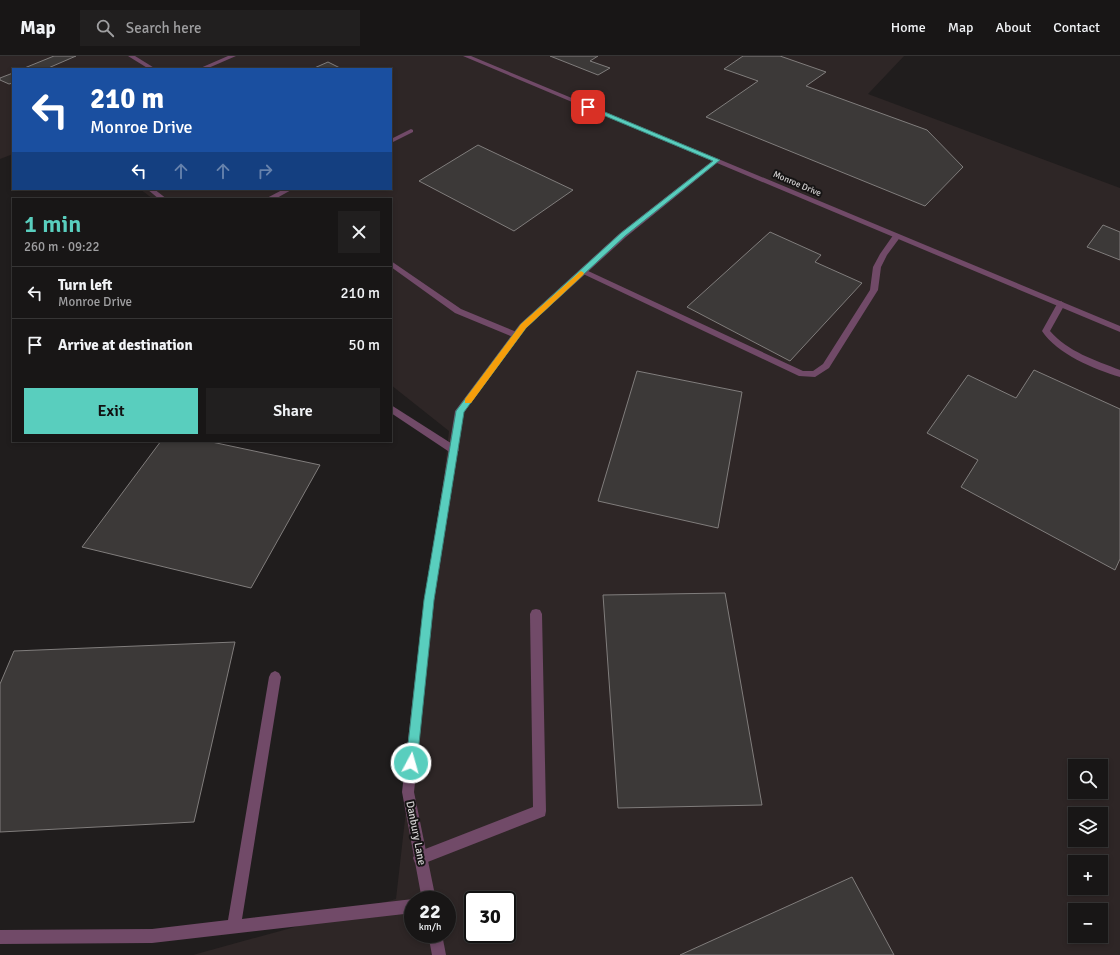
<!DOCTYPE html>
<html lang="en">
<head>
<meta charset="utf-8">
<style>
	body { margin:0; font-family:Signika,sans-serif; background:#211f1f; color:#f1f3f6; height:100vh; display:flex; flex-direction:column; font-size:15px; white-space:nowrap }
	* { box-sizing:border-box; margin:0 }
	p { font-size:13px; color:#9f9fa1 }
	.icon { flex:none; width:22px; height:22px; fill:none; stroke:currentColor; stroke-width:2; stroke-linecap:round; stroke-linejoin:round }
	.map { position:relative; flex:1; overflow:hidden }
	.drawer { position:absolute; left:12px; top:142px; width:380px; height:244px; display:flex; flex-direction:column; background:#181616; border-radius:0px; box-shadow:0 2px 6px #0003,0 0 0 1px #363535 }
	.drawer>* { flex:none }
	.top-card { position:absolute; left:12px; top:12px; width:380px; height:122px; border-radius:0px; box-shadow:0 2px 6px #0003,0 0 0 1px #363535; background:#1a4fa0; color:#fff; overflow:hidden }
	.fabs { position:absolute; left:1068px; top:703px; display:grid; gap:8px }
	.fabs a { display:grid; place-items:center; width:40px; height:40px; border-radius:0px; background:#181616; box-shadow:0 2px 6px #0003,0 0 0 1px #363535; font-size:20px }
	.speed { position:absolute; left:404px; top:835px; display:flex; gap:8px; font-size:20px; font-weight:700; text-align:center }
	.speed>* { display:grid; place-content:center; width:52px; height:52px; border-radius:50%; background:#181616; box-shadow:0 2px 6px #0003,0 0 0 1px #363535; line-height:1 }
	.speed small { font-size:10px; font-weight:400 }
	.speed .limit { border:2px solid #111; border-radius:6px; background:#fff; color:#111 }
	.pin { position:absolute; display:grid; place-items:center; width:34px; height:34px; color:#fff; margin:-17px; border-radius:8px; box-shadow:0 2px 6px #0006 }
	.me { position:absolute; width:44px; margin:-22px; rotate:6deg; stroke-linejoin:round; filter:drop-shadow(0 0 3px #0008) }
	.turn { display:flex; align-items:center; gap:14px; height:84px; padding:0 12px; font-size:18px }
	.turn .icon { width:52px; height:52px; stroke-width:2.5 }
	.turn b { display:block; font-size:28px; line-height:34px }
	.lanes { display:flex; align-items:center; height:38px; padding:0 12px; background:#0003; justify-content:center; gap:20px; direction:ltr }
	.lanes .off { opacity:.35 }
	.round { display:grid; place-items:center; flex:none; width:42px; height:42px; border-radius:0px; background:#211f1f }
	.summary { display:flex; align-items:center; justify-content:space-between; height:68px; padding:0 12px }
	h1 { font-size:24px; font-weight:600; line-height:30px; color:#59cebe }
	.cta { display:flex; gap:8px; margin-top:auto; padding:8px 12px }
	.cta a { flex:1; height:46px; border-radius:0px; background:#59cebe; color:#111; font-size:16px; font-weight:600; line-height:46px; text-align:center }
	.cta a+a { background:#211f1f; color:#f1f3f6 }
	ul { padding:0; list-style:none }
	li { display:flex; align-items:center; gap:12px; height:52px; padding:0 12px; border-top:1px solid #363535 }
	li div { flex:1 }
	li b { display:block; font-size:15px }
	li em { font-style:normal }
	header { display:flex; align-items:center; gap:24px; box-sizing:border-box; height:56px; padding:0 20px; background:#181616; border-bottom:1px solid #363535 }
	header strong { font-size:19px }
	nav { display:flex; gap:22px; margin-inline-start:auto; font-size:14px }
	.search { width:280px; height:36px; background:#211f1f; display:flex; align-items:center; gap:10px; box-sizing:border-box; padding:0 14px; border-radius:0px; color:#9f9fa1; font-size:15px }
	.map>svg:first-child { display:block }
</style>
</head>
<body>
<header>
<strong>Map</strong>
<div class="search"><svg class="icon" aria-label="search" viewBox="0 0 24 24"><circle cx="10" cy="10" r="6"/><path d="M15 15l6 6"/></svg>Search here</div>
<nav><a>Home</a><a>Map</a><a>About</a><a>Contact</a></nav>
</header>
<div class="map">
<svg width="1120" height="899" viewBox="0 0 1120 899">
	<rect width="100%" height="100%" fill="#201d1d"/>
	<!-- built -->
	<path fill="#2e2626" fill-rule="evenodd" d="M0,0H904L868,38L1120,132V899H193L396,843L449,375L391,329V143H153L140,133H391V13H13V98L0,103ZM1075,710H1101V736H1075ZM1075,758H1101V784H1075ZM1075,806H1101V832H1075ZM413,844H447V878H413ZM473,844H507V878H473ZM1075,854H1101V880H1075Z"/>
	<!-- building -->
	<g fill="#3c3938" stroke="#807d7c">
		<polygon points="54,0 76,0 46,13 22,13"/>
		<polygon points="550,0 598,0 590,5 610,12 598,19"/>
		<polygon points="743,0 780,0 826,16 806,30 927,74 963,111 925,150 706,61 758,25 724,13"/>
		<polygon points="328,6 342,13 312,13"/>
		<polygon points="13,17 13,27 9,28 0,24 0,22"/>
		<polygon points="478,89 573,134 514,175 419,125"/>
		<polygon points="1103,169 1120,176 1120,204 1087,191"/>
		<polygon points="770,176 821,199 815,206 862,227 790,305 687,251"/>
		<polygon points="1034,314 1120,353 1120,503 1115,514 961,431 978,404 927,377 968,319 1016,342"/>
		<polygon points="637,315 742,336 718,472 598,445"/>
		<polygon points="161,385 207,385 320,409 251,532 82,491"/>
		<polygon points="725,537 762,749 618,752 603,539"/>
		<polygon points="235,586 194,766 0,776 0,628 14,595"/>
		<polygon points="852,821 894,899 680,899"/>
	</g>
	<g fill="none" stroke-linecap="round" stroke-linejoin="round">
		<!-- service -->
		<g fill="#714a68" fill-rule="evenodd">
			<polygon points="128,0 135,0 156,13 149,13"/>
			<polygon points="228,0 236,0 206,13 198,13"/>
			<polygon points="411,73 413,74 413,76 391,87 391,83"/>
			<polygon points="147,133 154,133 167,143 159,143"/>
			<polygon points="284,133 293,133 275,143 265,143"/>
			<polygon points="894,178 897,178 901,180 887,199 881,211 878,234 829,312 815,321 799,320 579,216 580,214 586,214 803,315 813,315 823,308 870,234 873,211 880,198"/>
			<polygon points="391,205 461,253 519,277 520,279 519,281 513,281 455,257 391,211"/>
			<path d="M1061,245L1065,248L1050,275C1068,296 1095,304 1120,314V321C1094,313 1057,298 1042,275L1057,248Z"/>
			<polygon points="391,349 457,391 459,394 457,397 451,397 391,357"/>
			<polygon points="536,553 540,554 542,558 546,755 545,760 420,809 415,807 413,802 415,797 533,751 530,558 532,554"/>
			<polygon points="275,615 279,617 281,621 242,863 413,843 415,844 413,844 413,857 152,887 0,888 0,874 152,873 228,864 269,621 271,617"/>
		</g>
		<!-- minor -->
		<g fill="#714a68" fill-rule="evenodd">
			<polygon points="463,0 471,0 1120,270 1120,276 717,107 626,181 526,272 464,356 434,545 414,736 436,844 422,844 402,736 424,545 455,355 520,268 620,177 712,105"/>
			<polygon points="428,878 442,878 446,899 432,899"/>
		</g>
	</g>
	<!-- route -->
	<polygon fill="#59cebe" stroke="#3a867c" points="588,49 720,104 625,180 526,272 464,356 434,544 417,707 415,711 411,713 407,711 406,707 424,544 456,355 521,268 621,177 713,105 586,52"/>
	<!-- slow -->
	<polygon fill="#f59e0b" points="581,215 584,217 583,219 526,272 471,347 465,347 465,343 521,268"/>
	<g text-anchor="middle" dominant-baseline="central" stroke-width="4" stroke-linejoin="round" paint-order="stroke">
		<!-- far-street labels -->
		<g font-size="9" fill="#d3d1d1" stroke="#161414">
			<text transform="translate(797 128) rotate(23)">Monroe Drive</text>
		</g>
		<!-- street labels -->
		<g font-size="11" fill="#d3d1d1" stroke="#161414">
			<text transform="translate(416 777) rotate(79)">Danbury Lane</text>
		</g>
	</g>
</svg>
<div class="fabs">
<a><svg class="icon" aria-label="search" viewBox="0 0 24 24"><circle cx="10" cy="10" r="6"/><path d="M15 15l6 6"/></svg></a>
<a><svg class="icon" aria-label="layers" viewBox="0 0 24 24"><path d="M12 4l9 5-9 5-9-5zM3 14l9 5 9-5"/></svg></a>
<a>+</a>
<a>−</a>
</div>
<div class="speed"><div>22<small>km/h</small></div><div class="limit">30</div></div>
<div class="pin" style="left:588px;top:51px;background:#d93025"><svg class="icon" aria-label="arrive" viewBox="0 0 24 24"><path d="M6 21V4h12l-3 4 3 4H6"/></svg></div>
<svg class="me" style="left:411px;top:707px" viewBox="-20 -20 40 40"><circle r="17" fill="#59cebe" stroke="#fff" stroke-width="3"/><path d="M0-11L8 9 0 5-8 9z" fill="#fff"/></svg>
<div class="top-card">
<div class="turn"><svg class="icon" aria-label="left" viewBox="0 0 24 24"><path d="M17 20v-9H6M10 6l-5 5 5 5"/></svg><div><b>210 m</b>Monroe Drive</div></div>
<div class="lanes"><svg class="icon" aria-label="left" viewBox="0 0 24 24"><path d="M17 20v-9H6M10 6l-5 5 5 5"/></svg><svg class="icon off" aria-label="ahead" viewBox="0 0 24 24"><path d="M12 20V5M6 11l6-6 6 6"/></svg><svg class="icon off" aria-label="ahead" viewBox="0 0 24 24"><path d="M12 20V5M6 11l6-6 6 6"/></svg><svg class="icon off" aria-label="right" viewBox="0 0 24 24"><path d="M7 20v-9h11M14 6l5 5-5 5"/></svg></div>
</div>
<section class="drawer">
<div class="summary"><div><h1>1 min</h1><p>260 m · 09:22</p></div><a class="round"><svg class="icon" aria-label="close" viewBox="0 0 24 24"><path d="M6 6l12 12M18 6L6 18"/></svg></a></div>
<ul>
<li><svg class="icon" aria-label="left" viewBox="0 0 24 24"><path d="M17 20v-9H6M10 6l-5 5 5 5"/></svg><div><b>Turn left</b><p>Monroe Drive</p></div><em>210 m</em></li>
<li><svg class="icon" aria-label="arrive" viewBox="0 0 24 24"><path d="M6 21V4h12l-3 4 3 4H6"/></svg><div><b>Arrive at destination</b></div><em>50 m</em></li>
</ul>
<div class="cta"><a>Exit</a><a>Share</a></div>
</section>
</div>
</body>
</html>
